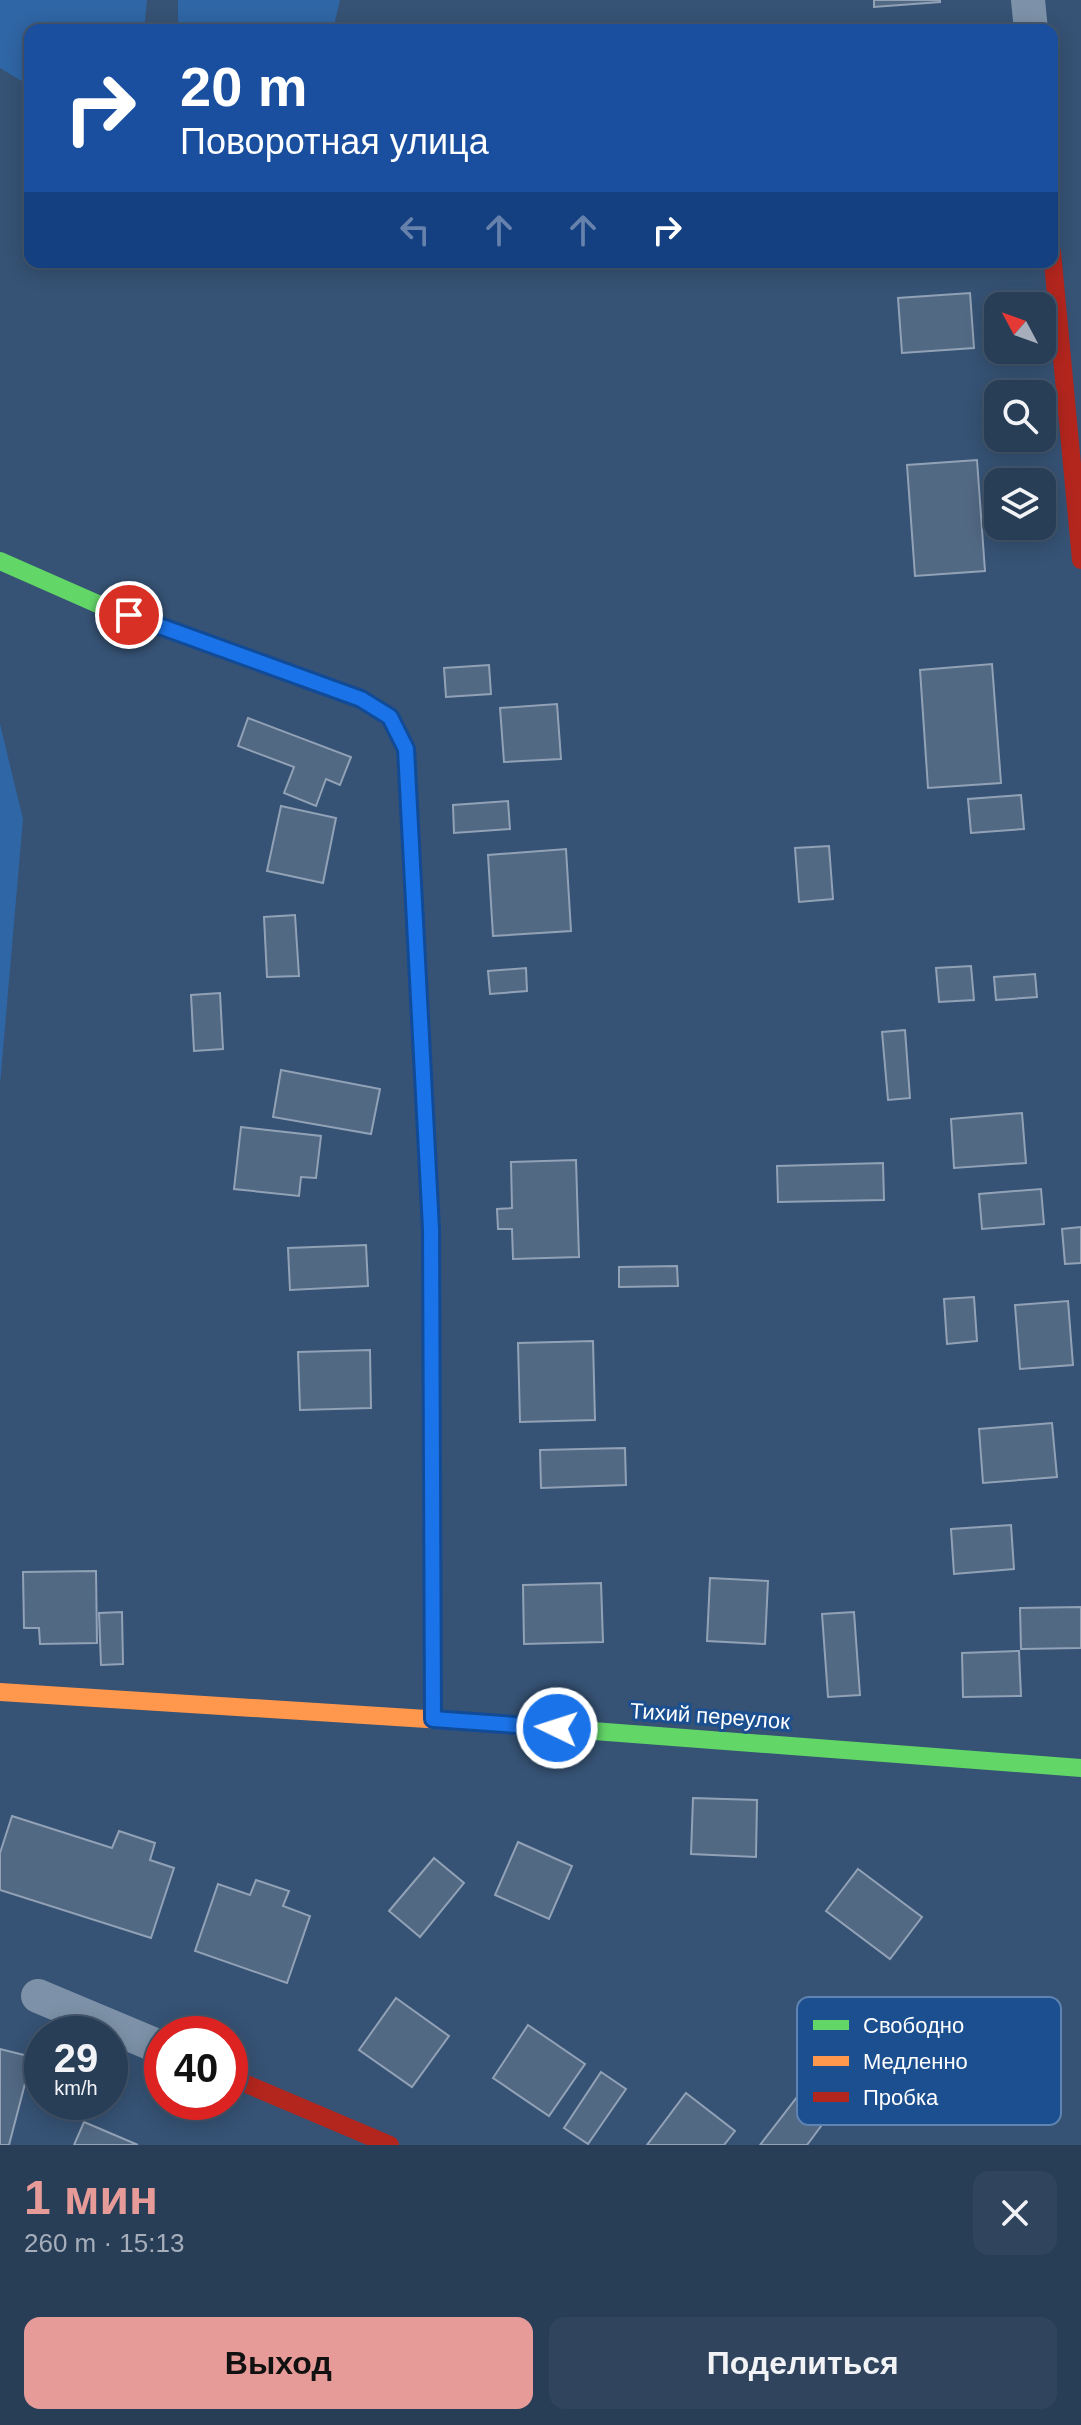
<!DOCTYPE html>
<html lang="ru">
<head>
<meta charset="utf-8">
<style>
	body { margin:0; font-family:Helvetica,sans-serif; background:#30455d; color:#f1f3f6; height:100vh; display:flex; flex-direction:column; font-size:30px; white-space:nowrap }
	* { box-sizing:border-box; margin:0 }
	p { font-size:26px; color:#a5aeba }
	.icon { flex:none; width:44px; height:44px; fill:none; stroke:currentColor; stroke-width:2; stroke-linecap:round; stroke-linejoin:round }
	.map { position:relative; height:2145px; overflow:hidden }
	.panel { display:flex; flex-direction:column; background:#283e57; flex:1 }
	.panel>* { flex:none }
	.hud { position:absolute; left:24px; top:24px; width:1034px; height:244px; border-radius:16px; box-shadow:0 4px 20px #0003,0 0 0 2px #44576d; background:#1a4fa0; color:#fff; overflow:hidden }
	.needle { width:52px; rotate:311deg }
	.tools { position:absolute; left:984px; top:292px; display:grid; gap:16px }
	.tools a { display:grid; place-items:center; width:72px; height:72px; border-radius:16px; background:#283e57; box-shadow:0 4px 20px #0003,0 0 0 2px #44576d; font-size:40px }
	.speed { position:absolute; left:24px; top:2016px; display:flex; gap:16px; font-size:40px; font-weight:700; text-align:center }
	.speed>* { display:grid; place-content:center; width:104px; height:104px; border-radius:50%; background:#283e57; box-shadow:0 4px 20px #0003,0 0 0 2px #44576d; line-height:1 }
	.speed small { font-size:20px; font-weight:400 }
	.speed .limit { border:12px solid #d22; background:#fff; color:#111 }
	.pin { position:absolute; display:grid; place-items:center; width:68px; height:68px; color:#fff; margin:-34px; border:4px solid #fff; border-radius:50%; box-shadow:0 2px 8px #0007 }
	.me { position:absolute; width:88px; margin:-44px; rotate:274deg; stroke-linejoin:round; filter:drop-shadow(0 0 6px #0008) }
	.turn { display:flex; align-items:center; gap:28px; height:168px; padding:0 24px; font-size:36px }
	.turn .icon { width:104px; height:104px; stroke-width:2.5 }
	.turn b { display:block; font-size:56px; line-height:68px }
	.lanes { display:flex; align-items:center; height:76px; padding:0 24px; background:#0003; justify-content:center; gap:40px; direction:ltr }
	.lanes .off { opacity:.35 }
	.round { display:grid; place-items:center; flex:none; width:84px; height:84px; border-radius:16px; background:#30455d }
	.head { display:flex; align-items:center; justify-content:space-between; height:136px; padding:0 24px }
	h1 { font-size:48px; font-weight:600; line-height:60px; color:#e69b98 }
	.button { display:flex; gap:16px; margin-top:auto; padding:16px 24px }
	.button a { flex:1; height:92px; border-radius:16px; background:#e69b98; color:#111; font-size:32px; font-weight:600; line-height:92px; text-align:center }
	.button a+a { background:#30455d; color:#f1f3f6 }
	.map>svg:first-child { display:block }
</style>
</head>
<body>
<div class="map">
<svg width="1081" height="2145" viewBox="0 0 1081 2145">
	<rect width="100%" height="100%" fill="#365274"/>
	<!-- green -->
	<g fill="#2f66a5">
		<polygon points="0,0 147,0 144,30 30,30 30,86 0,68"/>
		<polygon points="178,0 340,0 333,30 178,30"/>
		<polygon points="0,724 23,819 0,1085"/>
	</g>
	<!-- building -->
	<g fill="#526984" stroke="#92a2b6" stroke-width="2">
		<polygon points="874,0 940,0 940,2 874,7"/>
		<polygon points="970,293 974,348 902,353 898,298"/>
		<polygon points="977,460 985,571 915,576 907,465"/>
		<polygon points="992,664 1001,783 928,788 920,670"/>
		<polygon points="489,665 491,694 446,697 444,668"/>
		<polygon points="557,704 561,759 504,762 500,708"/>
		<polygon points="248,718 351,757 340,785 326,779 316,806 284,793 294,767 238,746"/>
		<polygon points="1021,795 1024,829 971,833 968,799"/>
		<polygon points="508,801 510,829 454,833 453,805"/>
		<polygon points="281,806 336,818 323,883 267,871"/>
		<polygon points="829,846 833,899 799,902 795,848"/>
		<polygon points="566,849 571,931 493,936 488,855"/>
		<polygon points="295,915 299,976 267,977 264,917"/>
		<polygon points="971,966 974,1000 939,1002 936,968"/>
		<polygon points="526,968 527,991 490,994 488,971"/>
		<polygon points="1035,974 1037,997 996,1000 994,977"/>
		<polygon points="220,993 223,1049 194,1051 191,995"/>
		<polygon points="905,1030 910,1098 888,1100 882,1032"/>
		<polygon points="281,1070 380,1089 371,1134 273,1117"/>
		<polygon points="1022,1113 1026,1163 954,1168 951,1119"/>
		<polygon points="241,1127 321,1136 316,1178 301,1177 299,1196 234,1189"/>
		<polygon points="576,1160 579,1257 513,1259 512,1229 498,1229 497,1209 512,1208 511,1162"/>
		<polygon points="883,1163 884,1200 778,1202 777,1166"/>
		<polygon points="1041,1189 1044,1224 982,1229 979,1194"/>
		<polygon points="1081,1227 1081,1263 1065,1264 1062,1229"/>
		<polygon points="366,1245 368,1286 290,1290 288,1248"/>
		<polygon points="677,1266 678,1286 619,1287 619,1267"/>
		<polygon points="974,1297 977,1341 947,1344 944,1299"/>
		<polygon points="1068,1301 1073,1365 1020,1369 1015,1305"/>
		<polygon points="593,1341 595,1420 520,1422 518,1343"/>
		<polygon points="370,1350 371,1408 300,1410 298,1352"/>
		<polygon points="1052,1423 1057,1477 983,1483 979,1429"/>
		<polygon points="625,1448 626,1485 541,1488 540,1450"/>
		<polygon points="1011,1525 1014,1569 954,1574 951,1529"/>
		<polygon points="96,1571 97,1643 40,1644 39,1628 24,1628 23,1572"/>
		<polygon points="710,1578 768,1581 765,1644 707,1641"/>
		<polygon points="601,1583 603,1642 524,1644 523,1585"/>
		<polygon points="1081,1607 1081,1648 1021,1649 1020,1608"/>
		<polygon points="122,1612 123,1664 101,1665 99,1613"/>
		<polygon points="854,1612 860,1695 828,1697 822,1614"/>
		<polygon points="1019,1651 1021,1696 963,1697 962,1653"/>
		<polygon points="693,1798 757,1800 756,1857 691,1854"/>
		<polygon points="12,1816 112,1848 119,1831 155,1843 150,1860 174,1868 151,1938 0,1890 0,1853"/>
		<polygon points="518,1842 572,1866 549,1919 495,1895"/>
		<polygon points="434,1858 464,1883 420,1937 389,1911"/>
		<polygon points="858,1869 922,1917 890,1959 826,1911"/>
		<polygon points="256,1880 289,1891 283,1906 310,1916 287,1983 195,1951 218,1884 250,1895"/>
		<polygon points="396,1998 449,2036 412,2087 359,2050"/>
		<polygon points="528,2025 585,2064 549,2116 493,2078"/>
		<polygon points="0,2049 32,2057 9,2145 0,2145"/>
		<polygon points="601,2072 626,2089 588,2144 564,2128"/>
		<polygon points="801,2092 830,2114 807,2145 760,2145"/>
		<polygon points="686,2093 735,2131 724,2145 647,2145"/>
		<polygon points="84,2122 138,2145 74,2145"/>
	</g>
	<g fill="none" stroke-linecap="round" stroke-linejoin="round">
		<!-- street -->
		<g stroke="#7d92a8" stroke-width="34">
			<polyline points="1028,0 1031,30"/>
			<polyline points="38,1996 162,2048"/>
		</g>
		<!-- fast -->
		<g stroke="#63d668" stroke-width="18">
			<polyline points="0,561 100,605 361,699 390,717 406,749 411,838"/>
			<polyline points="431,1348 433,1719"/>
			<polyline points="474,1722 1081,1768"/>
		</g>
		<!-- slow -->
		<polyline stroke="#ff974d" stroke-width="18" points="0,1692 474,1722"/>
		<!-- jam -->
		<g stroke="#b3261e" stroke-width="18">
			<polyline points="1052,252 1081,560"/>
			<polyline points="411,838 431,1229 431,1348"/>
			<polyline points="230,2077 390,2145"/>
		</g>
	</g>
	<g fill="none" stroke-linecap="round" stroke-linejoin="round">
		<!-- route casing -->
		<g stroke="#114b97" stroke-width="20">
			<polyline id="route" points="129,615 361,699 390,717 406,749 431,1229 433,1719 557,1728"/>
		</g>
		<!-- route -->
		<use href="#route" stroke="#1a73e8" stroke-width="14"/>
	</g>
	<g text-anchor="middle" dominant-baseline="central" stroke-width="6" stroke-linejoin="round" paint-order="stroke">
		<!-- street labels -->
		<g font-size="22" fill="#fff" stroke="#1b4f8f">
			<text transform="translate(710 1716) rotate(4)">Тихий переулок</text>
		</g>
	</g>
	<!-- legend -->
	<rect x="797" y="1997" width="264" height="128" rx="12" fill="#1b4f8f" stroke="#5f84b1" stroke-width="2"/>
	<rect x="813" y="2020" width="36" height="10" fill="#63d668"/>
	<rect x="813" y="2056" width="36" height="10" fill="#ff974d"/>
	<rect x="813" y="2092" width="36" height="10" fill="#b3261e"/>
	<g font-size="22" fill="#fff">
		<text x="863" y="2033">Свободно</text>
		<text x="863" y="2069">Медленно</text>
		<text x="863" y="2105">Пробка</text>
	</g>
</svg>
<div class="tools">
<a><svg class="needle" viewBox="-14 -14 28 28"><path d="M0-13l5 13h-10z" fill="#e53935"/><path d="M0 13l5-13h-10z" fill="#a5aeba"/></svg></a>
<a><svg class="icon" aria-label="search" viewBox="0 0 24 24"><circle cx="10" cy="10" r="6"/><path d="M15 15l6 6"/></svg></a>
<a><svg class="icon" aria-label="layers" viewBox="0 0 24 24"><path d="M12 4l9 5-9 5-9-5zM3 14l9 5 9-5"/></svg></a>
</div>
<div class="speed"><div>29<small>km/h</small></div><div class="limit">40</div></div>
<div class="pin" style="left:129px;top:615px;background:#d93025"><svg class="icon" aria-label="arrive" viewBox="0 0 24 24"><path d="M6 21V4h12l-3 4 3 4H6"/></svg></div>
<svg class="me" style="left:557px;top:1728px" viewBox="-20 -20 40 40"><circle r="17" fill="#1a73e8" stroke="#fff" stroke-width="3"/><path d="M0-11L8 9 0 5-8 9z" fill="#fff"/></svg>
<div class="hud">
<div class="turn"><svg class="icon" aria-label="right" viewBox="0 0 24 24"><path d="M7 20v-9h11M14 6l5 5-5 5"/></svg><div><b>20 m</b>Поворотная улица</div></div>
<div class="lanes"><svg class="icon off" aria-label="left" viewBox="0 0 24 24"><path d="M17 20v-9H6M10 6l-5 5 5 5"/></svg><svg class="icon off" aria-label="ahead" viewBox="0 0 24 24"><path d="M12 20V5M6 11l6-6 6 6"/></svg><svg class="icon off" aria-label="ahead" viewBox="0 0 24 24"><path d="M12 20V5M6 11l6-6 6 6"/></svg><svg class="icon" aria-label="right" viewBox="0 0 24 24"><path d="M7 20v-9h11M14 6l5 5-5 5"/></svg></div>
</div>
</div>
<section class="panel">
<div class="head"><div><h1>1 мин</h1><p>260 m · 15:13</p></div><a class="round"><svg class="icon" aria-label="close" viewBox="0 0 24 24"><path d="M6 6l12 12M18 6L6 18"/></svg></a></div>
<div class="button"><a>Выход</a><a>Поделиться</a></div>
</section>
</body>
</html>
